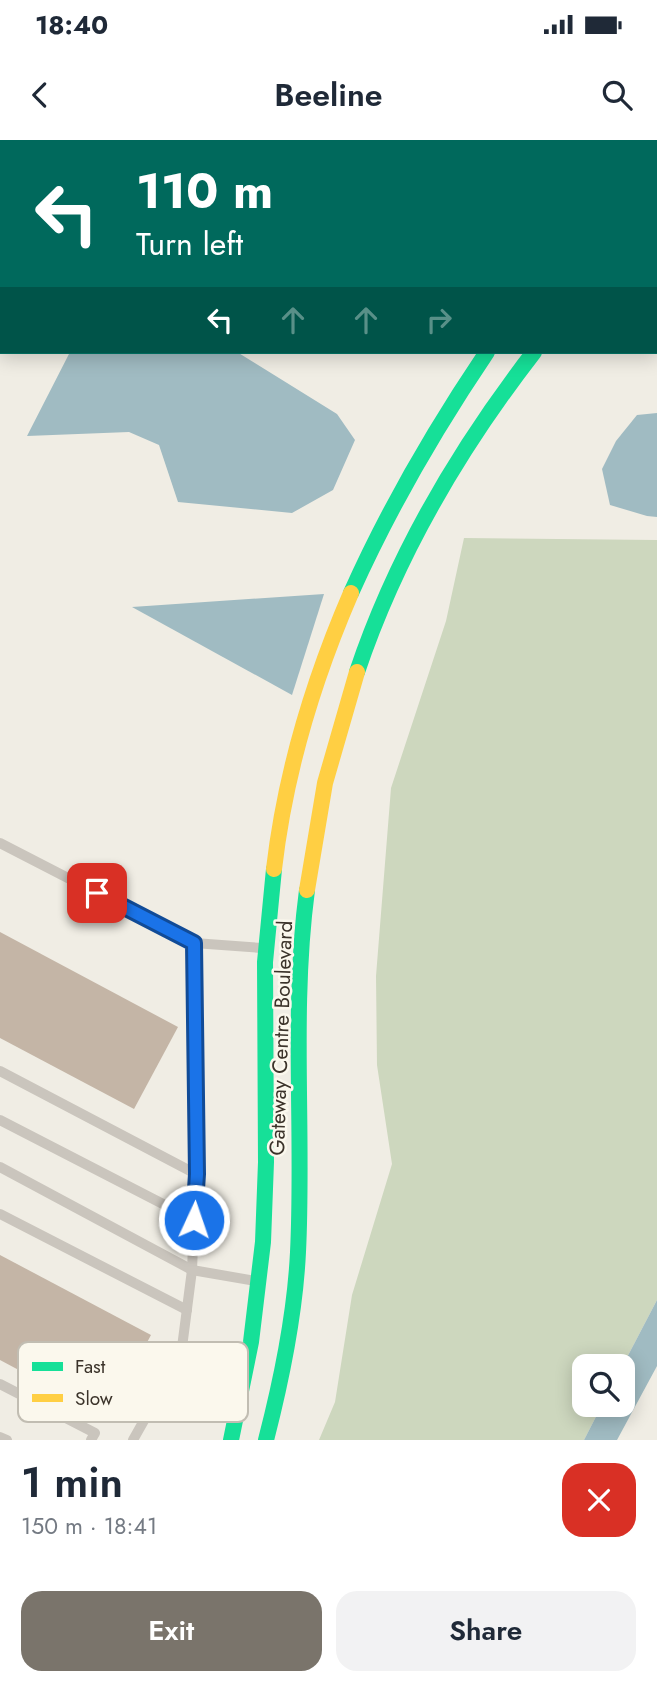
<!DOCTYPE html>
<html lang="en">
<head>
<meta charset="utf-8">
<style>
	body { margin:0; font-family:Jost,sans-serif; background:#f2f2f3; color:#1f2937; height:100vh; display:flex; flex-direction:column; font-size:26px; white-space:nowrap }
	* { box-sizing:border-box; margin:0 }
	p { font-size:23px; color:#747a83 }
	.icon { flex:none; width:38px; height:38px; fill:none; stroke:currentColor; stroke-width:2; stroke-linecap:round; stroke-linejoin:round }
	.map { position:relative; height:1300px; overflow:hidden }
	.panel { display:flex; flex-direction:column; background:#fff; flex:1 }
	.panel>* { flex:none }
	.banner { position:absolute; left:0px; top:0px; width:658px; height:214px; box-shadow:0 4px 18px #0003; background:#00695c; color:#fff; overflow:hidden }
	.controls { position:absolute; left:572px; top:1214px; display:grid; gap:14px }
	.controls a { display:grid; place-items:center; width:63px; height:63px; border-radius:14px; background:#fff; box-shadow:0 4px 18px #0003; font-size:35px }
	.pin { position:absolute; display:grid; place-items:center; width:60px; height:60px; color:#fff; margin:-30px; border-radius:14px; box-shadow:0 4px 10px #0006 }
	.me { position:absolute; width:77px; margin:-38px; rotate:3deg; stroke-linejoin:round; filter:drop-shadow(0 0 5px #0008) }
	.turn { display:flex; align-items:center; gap:24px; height:147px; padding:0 21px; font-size:32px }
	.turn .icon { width:91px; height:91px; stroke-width:2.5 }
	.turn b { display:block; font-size:49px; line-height:60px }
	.lanes { display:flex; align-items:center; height:66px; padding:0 21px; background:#0003; justify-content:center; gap:35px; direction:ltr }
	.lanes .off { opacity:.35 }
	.round { display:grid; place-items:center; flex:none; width:74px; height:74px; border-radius:21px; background:#f2f2f3 }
	.summary { display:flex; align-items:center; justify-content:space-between; height:119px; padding:0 21px }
	h1 { font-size:42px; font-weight:600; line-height:52px }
	.button { display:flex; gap:14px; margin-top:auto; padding:14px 21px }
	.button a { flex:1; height:80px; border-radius:21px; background:#7a746b; color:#fff; font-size:28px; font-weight:600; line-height:80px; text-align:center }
	.button a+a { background:#f2f2f3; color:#1f2937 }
	.status { display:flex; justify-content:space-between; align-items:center; height:49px; padding:0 35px; background:#fff; direction:ltr }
	.status svg { height:19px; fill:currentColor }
	header { display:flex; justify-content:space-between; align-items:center; height:91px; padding:0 21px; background:#fff; font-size:32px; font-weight:600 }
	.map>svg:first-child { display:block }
</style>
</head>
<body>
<div class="status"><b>18:40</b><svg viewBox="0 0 49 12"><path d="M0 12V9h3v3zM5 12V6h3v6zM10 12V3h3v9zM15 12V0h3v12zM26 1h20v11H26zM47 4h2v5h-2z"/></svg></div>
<header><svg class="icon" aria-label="back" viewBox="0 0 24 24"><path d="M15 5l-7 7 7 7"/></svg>Beeline<svg class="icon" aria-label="search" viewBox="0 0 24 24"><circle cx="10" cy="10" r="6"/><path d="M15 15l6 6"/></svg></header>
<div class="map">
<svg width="657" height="1300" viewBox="0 0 657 1300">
	<rect width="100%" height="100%" fill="#f0ede4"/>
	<!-- green -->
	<polygon fill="#cdd7be" points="464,398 657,400 657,1160 622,1227 584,1227 584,1265 602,1265 584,1300 319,1300 335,1262 352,1155 392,1024 377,925 376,836 391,648 446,481"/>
	<!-- water -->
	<g fill="#a0bbc2">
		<polygon points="70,212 237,212 337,274 355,300 333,350 292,373 178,362 159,305 129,292 27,296"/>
		<polygon points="657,273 657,377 647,376 610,365 602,329 616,301 637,275"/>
		<polygon points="324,454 292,555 132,467"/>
		<polygon points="657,1160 657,1226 617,1300 584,1300 602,1265 623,1265 622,1227"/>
	</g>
	<!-- building -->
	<g fill="#c4b5a6">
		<polygon points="0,792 178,887 134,969 0,898"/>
		<polygon points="0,1115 151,1195 107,1277 0,1220"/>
	</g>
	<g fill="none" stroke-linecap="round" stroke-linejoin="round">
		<!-- lane -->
		<g stroke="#cac5bd" stroke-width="10">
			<polyline points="0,703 194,803 196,1034 192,1130 181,1215 133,1300"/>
			<polyline points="194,803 262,808"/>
			<polyline points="0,931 196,1034"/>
			<polyline points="0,980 194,1080"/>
			<polyline points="0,1027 192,1130 256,1141"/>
			<polyline points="0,1074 187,1170"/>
			<polyline points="0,1244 95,1293 91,1300"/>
			<polyline points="0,1297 7,1300"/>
		</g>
		<!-- street -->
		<g stroke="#cac5bd" stroke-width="19">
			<polyline points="36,2 37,0"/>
			<polyline points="0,71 2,68"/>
		</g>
		<!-- fast -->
		<g stroke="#16e098" stroke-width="16">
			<polyline points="656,5 657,5"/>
			<polyline points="656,59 657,58"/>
			<path d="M351,453C389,368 435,289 487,212"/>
			<path d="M357,532C396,416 459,309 534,212"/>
			<polyline points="231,1300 251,1202 263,1102 266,1022 265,822 274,729"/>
			<path d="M266,1300C282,1238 295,1176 298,1112C304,991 291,870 307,750"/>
		</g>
		<!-- slow -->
		<g stroke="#ffcf43" stroke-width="16">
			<path d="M274,729C285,634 313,541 351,453"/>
			<polyline points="307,750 325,643 357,532"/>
		</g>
	</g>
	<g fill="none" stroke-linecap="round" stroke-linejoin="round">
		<!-- route casing -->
		<g stroke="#114b97" stroke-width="18">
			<polyline id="route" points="97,753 194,803 197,1034 194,1080"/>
		</g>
		<!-- route -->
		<use href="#route" stroke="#1a73e8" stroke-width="12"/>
	</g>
	<g text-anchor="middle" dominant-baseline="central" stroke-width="5" stroke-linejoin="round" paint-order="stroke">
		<!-- street labels -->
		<g font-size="21" fill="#3b332a" stroke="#fbf8ed">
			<text transform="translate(281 898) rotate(-88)">Gateway Centre Boulevard</text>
		</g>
	</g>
	<!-- legend -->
	<rect x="18" y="1202" width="230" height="80" rx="10" fill="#fbf8ed" stroke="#c1bdb2" stroke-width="2"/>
	<rect x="32" y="1222" width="31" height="9" fill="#16e098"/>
	<rect x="32" y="1254" width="31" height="8" fill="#ffcf43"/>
	<g font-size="19" fill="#3b332a">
		<text x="75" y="1233">Fast</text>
		<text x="75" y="1265">Slow</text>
	</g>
</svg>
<div class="controls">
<a><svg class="icon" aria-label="search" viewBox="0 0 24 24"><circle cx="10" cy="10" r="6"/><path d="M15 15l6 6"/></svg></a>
</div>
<div class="pin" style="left:97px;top:753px;background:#d93025"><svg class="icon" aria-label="arrive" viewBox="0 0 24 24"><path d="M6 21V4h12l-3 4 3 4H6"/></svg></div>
<svg class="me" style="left:194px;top:1080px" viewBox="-20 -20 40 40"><circle r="17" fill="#1a73e8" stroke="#fff" stroke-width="3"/><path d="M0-11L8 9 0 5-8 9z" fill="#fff"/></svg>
<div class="banner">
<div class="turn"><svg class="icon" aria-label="left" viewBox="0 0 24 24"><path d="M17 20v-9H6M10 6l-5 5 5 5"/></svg><div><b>110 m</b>Turn left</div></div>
<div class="lanes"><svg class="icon" aria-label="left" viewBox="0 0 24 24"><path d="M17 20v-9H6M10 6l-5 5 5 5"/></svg><svg class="icon off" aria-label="ahead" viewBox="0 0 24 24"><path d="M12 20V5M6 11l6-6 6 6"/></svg><svg class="icon off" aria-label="ahead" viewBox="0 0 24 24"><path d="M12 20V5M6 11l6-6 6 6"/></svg><svg class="icon off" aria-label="right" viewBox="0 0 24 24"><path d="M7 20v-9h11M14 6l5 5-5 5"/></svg></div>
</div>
</div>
<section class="panel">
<div class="summary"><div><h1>1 min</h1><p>150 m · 18:41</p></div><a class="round" style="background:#d93025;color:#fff"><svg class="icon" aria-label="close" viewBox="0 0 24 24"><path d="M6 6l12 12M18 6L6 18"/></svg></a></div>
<div class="button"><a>Exit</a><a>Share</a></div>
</section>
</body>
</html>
